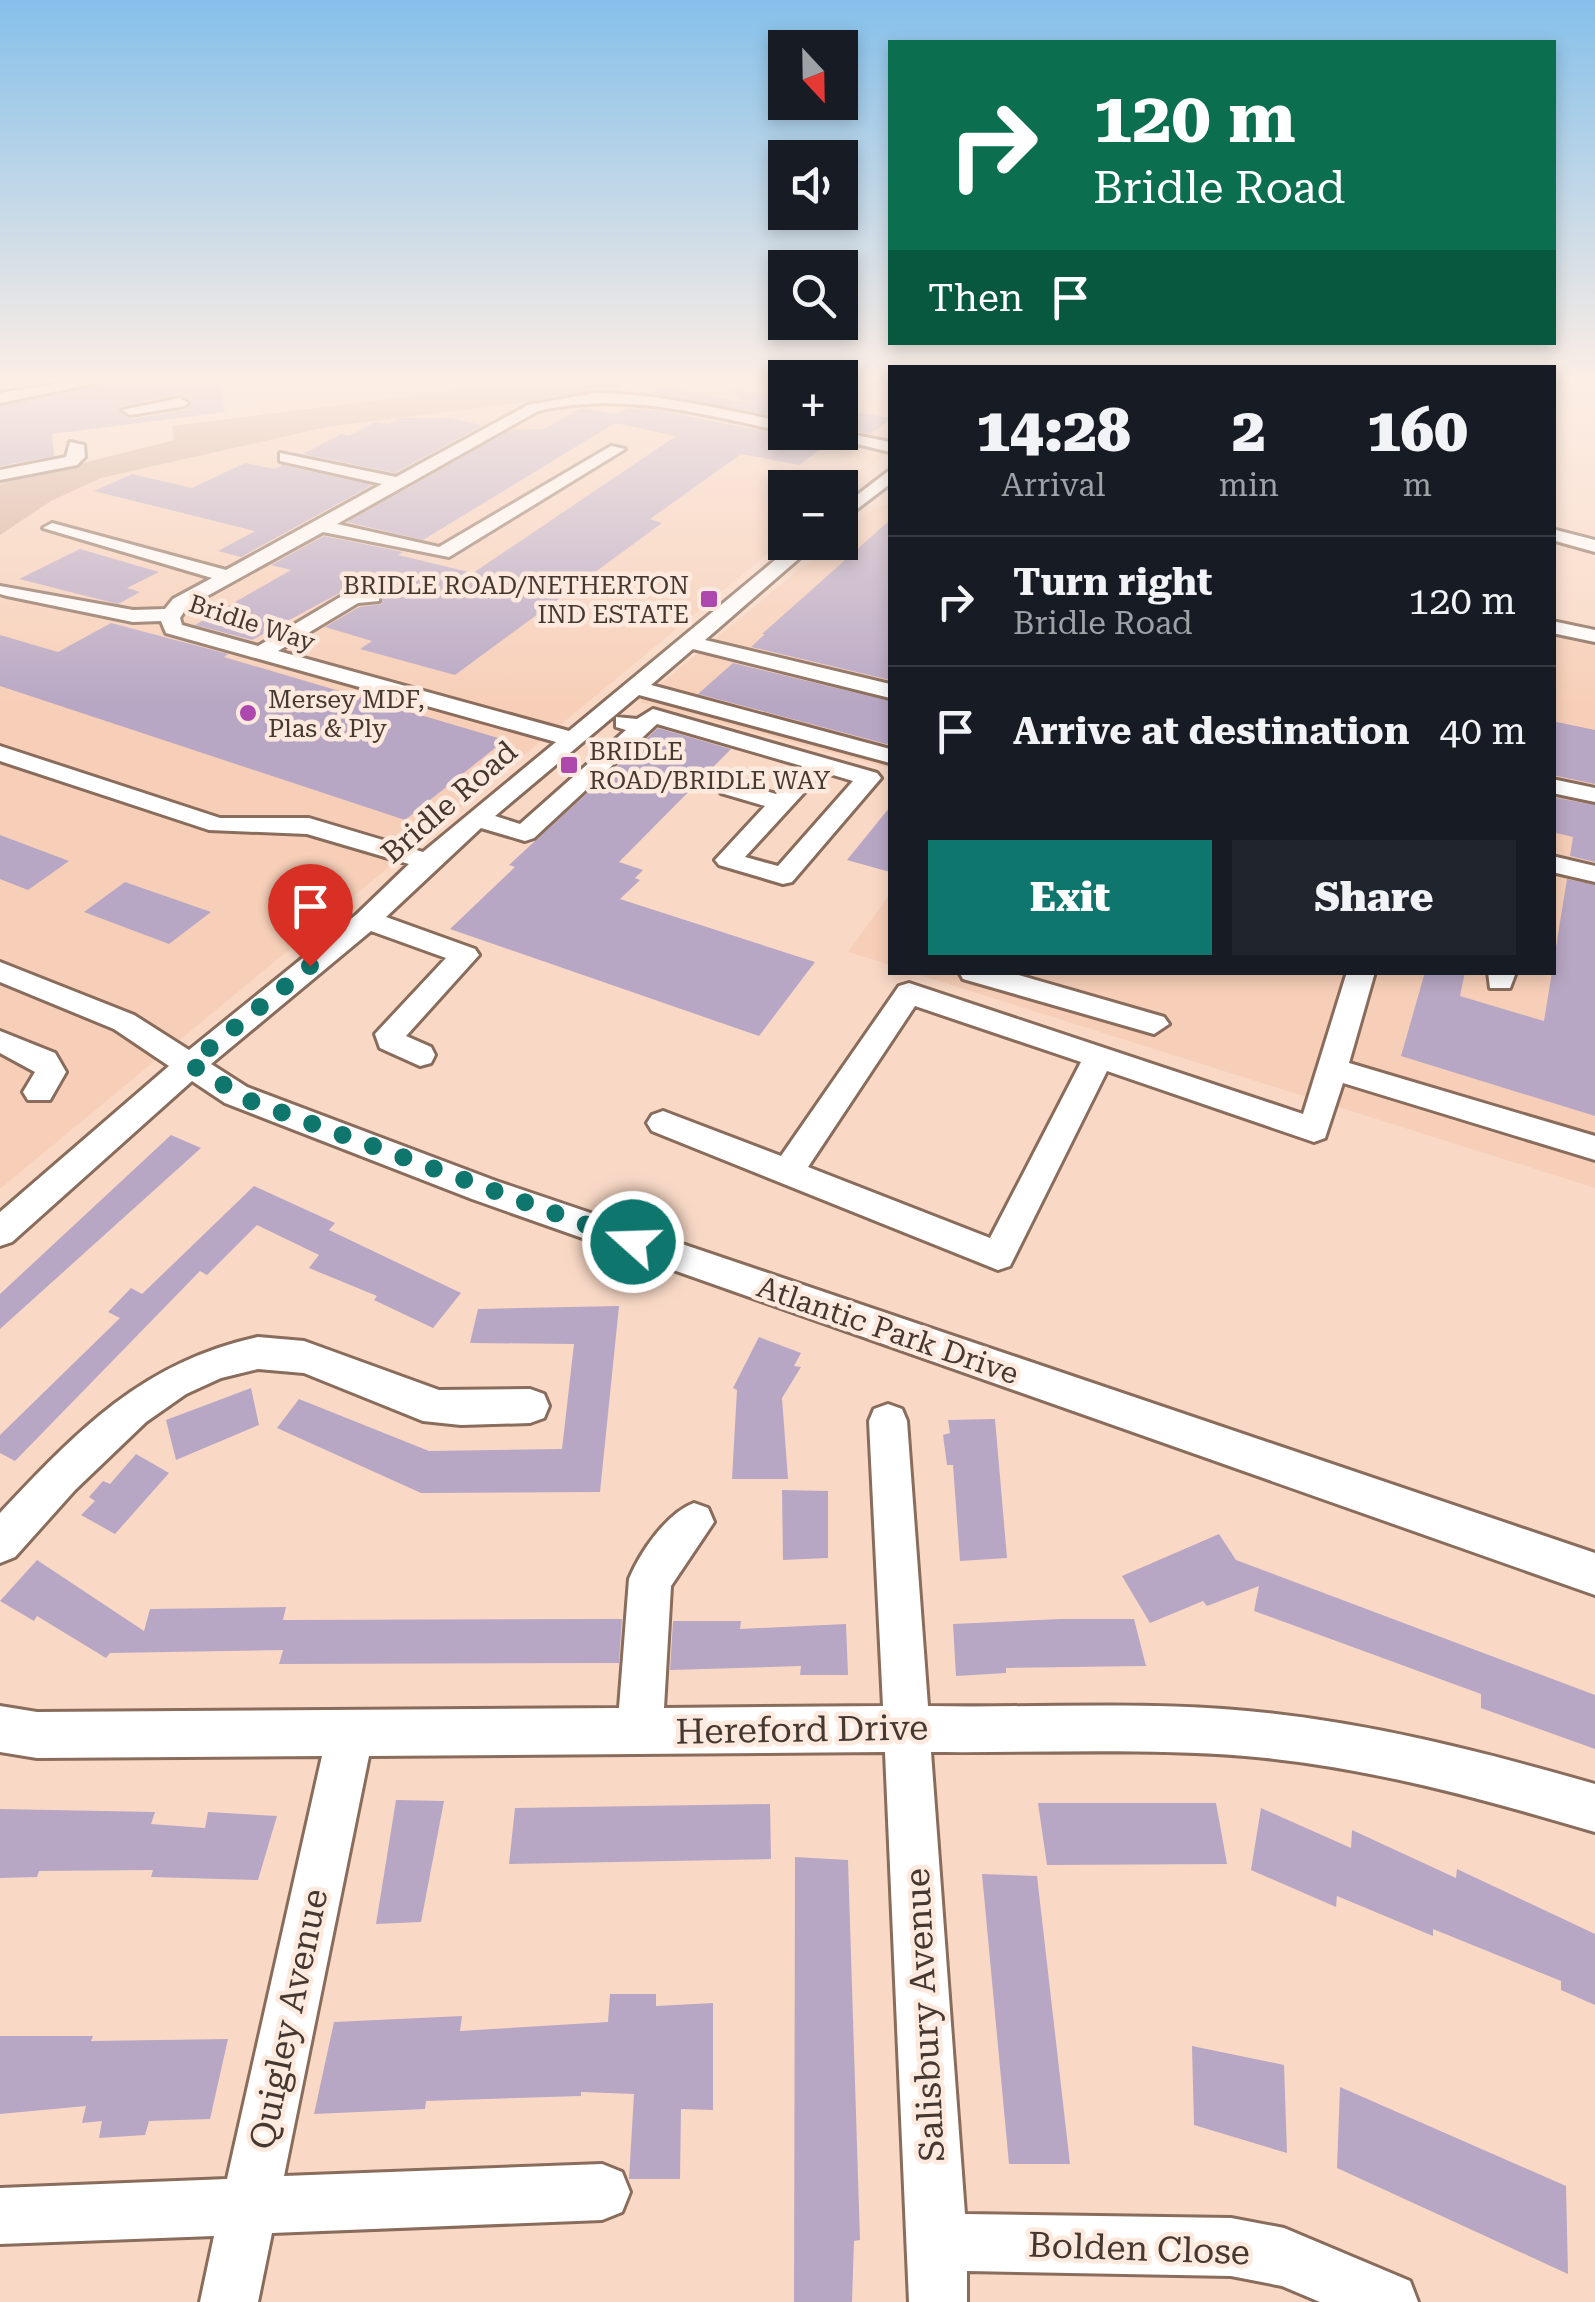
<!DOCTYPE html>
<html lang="en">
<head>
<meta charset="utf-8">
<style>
	body { margin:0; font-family:"Roboto Serif",serif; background:#20242c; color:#f1f3f6; height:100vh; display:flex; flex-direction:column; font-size:38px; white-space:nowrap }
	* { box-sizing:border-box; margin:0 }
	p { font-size:32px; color:#9ea1a6 }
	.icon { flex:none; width:55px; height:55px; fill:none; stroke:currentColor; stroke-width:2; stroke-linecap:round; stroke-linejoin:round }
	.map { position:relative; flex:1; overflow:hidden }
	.details { position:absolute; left:888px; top:365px; width:668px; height:610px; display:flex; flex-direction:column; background:#171b24; border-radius:0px; box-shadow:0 5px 15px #0003 }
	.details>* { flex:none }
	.top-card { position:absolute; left:888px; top:40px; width:668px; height:305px; border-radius:0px; box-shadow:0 5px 15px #0003; background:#0b6e4f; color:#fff; overflow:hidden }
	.needle { width:65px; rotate:158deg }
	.buttons { position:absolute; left:768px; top:30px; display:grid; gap:20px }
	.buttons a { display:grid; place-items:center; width:90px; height:90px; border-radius:0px; background:#171b24; box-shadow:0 5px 15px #0003; font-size:50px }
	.pin { position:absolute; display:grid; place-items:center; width:85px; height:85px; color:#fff; margin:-102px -42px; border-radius:50% 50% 50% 0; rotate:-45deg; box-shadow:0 0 10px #0007 }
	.pin .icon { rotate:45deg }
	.me { position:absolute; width:110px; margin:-55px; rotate:290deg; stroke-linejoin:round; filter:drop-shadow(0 0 8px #0008) }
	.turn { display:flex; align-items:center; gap:35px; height:210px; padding:0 40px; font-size:45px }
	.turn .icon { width:130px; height:130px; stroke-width:2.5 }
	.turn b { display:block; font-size:70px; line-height:85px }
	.then { display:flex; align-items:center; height:95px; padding:0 40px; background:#0003; gap:20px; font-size:38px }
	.eta { display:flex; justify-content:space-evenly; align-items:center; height:170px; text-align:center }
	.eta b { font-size:60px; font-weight:800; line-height:70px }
	.cta { display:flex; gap:20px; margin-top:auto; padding:20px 40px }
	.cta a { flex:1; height:115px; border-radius:0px; background:#0f766e; color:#fff; font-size:40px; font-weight:800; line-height:115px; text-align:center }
	.cta a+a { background:#20242c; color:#f1f3f6 }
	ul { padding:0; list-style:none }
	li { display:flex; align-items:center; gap:30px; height:130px; padding:0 40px; border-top:2px solid #363941 }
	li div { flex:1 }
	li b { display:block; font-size:38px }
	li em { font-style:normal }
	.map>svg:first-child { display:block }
</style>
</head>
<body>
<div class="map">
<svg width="1595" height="2302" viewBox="0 0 1595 2302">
	<rect width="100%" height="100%" fill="#f9d9c6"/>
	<!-- built -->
	<g fill="#f7cfb8">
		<polygon points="251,382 528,382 260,415"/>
		<polygon points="634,382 785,382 785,432 840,432 840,382 890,382 890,450 840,492 840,488 785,488 785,539 0,1189 0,535 51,501 101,478 327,427 619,390 616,385"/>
		<polygon points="890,504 890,768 639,702 831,543 840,542 840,535 873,508"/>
		<polygon points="1553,632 1595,642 1595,1188 913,973 1552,972"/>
		<polygon points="890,894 890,965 848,952"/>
	</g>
	<!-- green -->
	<polygon fill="#cfaa94" points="528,382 634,382 617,384 621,390 327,427 101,478 51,501 0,535 0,484 174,440 172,426"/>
	<!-- building -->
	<g fill="#b8a7c4" fill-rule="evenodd">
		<path d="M105,382H219L225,412L52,434L54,456L0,466V406ZM179,394L192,403L186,410L131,419L118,411L121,406Z"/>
		<polygon points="662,387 743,402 731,389 785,399 785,418 652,393"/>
		<polygon points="581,408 617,414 628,408 662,411 826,444 800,465 741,454 650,519 662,523 455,675 360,649 372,641 325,627 359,607 382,604 379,589 345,590 252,640 195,625 291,570 271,565 324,536 403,552 398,555 473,573 676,436 615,423 423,540 347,522 511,430 544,429"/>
		<polygon points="840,409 890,418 890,419 871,434 840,428"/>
		<polygon points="400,418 446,418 483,425 395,473 303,454 341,434 349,436 376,422 389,424"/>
		<polygon points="245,463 274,469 282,465 372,485 241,557 218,551 255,531 94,491 132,474 192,488"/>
		<polygon points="890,520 890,680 751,647 765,634 762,634"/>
		<polygon points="80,549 159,572 127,588 140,592 118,604 19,579"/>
		<polygon points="111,623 228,654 224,657 505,740 405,820 0,686 0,635 58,652"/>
		<polygon points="733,663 890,701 890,745 698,694"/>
		<polygon points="1552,721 1595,730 1595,784 1552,775"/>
		<polygon points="658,728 731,749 619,862 643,870 635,878 640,880 620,899 815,962 759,1036 450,929 515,867 509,865"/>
		<polygon points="1552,797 1595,805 1595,862 1570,856 1573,837 1552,832"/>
		<polygon points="890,807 890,872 847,860"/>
		<polygon points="0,835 69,861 28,890 0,879"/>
		<polygon points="1567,879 1595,885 1595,1116 1401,1056 1425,972 1465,972 1460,996 1544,1021"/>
		<polygon points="125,882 211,912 169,944 84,912"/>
		<polygon points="171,1135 201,1148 0,1329 0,1294"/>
		<polygon points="254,1186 335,1223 329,1230 461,1293 433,1328 374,1300 377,1296 309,1268 319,1255 257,1225 207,1275 200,1271 15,1461 0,1453 0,1435 120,1318 108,1312 131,1288 142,1294"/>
		<polygon points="619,1306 600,1492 421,1493 277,1428 299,1399 429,1451 562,1449 574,1344 470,1343 478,1309"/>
		<polygon points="759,1337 801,1353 794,1366 801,1367 782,1398 788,1479 732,1479 737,1390 733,1388"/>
		<polygon points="251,1388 259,1425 176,1460 166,1420"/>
		<polygon points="995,1419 1007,1558 960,1561 953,1465 947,1465 943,1435 950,1433 948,1420"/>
		<polygon points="136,1454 169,1473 115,1534 81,1515 95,1501 89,1497 103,1481 110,1484"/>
		<polygon points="782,1490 828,1491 828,1558 783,1560"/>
		<polygon points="1219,1534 1236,1560 1595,1695 1595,1749 1481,1708 1481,1694 1254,1611 1259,1586 1207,1606 1203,1601 1150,1623 1122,1576"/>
		<polygon points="37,1560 144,1631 150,1609 286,1607 283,1620 622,1619 619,1663 279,1664 283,1650 110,1653 106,1658 37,1616 34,1621 0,1601"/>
		<polygon points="1060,1619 1134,1619 1146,1666 1006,1668 1006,1673 956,1676 953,1624"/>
		<polygon points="673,1621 741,1621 740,1629 846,1624 848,1675 800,1675 801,1666 670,1670"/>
		<polygon points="396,1800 444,1801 421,1922 376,1924"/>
		<polygon points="1038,1803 1216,1803 1227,1864 1047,1865"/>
		<polygon points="770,1804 771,1859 509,1864 515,1808"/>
		<polygon points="1261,1808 1351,1848 1352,1830 1456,1878 1457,1869 1595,1934 1595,2005 1561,1990 1561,1981 1433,1929 1433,1936 1337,1896 1336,1907 1251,1870"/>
		<polygon points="0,1809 155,1812 151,1824 205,1828 208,1812 277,1816 258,1880 151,1877 153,1870 39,1871 37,1877 0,1878"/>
		<polygon points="795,1857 848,1860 860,2240 854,2241 852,2302 794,2302"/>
		<polygon points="982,1874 1037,1876 1070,2164 1009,2164"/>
		<polygon points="610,1994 656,1994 656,2006 713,2003 713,2110 681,2109 680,2179 629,2179 634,2094 581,2092 581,2096 426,2101 425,2109 314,2114 334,2022 462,2016 460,2031 608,2022"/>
		<polygon points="0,2036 93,2036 91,2041 228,2039 210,2119 149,2121 145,2135 99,2138 102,2121 82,2123 86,2106 0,2114"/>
		<polygon points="1192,2046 1284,2065 1287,2153 1194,2125"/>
		<polygon points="1340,2087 1566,2186 1568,2274 1337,2168"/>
	</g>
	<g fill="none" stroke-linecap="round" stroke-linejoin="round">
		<!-- minor casing -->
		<g stroke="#896c5b" stroke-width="6">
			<g id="minor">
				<polygon points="67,382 101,382 0,403 0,393"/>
				<path d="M595,393C660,394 722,409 785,422V432C703,414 622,391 538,411L337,524L439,547L611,446L625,449L449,557L323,532L187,607L180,618L182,625L258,646L347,593H379V601L358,603L278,651L569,731L797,542H818L705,640L890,684V698L693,649L651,685L890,749V763L639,695L495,816L520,824L626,730L616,727V717L637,719L653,709L877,773L881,778L792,882L783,884L719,865L715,860L765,806L721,793L718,788L730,781L776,794L802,766L657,724L534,838L525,841L481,828L386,917L475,949L479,955L406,1036L431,1047L435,1055L431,1063L420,1066L380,1048L375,1034L446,958L371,931L211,1064L247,1087L496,1181L1595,1553V1595L472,1199L225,1103L192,1081L12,1242L0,1246V1212L169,1066L114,1029L0,982V962L134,1015L189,1050L357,914L409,864L307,834L209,830L0,761V746L220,818H309L423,852L556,742L166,633L161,621L133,622L7,596L0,594V586L133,610L165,609L173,599L212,578L43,528L52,523L226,570L382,484L280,461V453L396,477L528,405ZM823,772L853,781L778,866L745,857Z"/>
				<polygon points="180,398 188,403 185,406 130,415 122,410"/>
				<polygon points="808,432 840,432 890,442 890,452"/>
				<polygon points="70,442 84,445 85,457 77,465 0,480 0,470 66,457"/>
				<polygon points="890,470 890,484 840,522 840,508"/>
				<polygon points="1552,529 1595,540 1595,552 1552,540"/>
				<polygon points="1552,621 1595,630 1595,642 1552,633"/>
				<polygon points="1552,779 1595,788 1595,802 1552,793"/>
				<polygon points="1552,856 1595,866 1595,882 1552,872"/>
				<polygon points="959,972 1008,972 1164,1017 1169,1024 1154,1034 963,979"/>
				<path d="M1347,972H1375L1349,1063L1595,1136V1160L1343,1083L1325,1138L1314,1142L1107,1071L1010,1266L998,1270L652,1131L647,1123L652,1115L663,1111L781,1156L899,986L909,983L1303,1114ZM915,1006L1081,1062L990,1238L808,1167Z"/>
				<polygon points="1488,972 1516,972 1510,988 1490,988"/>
				<polygon points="0,1031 55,1053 66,1072 50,1100 28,1100 23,1092 35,1072 0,1053"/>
				<path d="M258,1337L304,1341L439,1390L530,1389L544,1394L549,1406L544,1418L530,1423L461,1425L423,1421L304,1373L258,1369L221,1378L186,1394L146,1422L75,1490L15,1557L0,1563V1513C78,1430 143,1362 258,1337Z"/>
				<path d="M888,1404L902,1409L907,1421L928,1706C1033,1708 1142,1701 1247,1711C1366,1722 1480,1751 1595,1784V1832C1480,1798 1365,1766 1245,1756C1141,1748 1035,1753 931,1752L965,2214L1231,2218L1284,2228L1410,2281L1418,2302H1320L1282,2286L1231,2276L967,2271V2302H909L885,1752L369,1756L284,2176L602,2164L622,2172L630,2192L622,2212L602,2220L272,2233L258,2302H200L214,2236L0,2244V2188L227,2179L322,1756L37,1758L0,1752V1706L37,1712L619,1708L629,1579C640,1552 667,1513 694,1503L708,1508L714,1522L671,1586L664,1708L883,1706L869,1421L874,1409Z"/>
			</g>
		</g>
		<!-- minor -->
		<use href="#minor" fill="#fff" fill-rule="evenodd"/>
	</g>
	<!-- sky -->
	<linearGradient id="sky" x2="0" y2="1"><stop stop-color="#85c0ea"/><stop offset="0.54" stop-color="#fceee5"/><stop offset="1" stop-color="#fceee5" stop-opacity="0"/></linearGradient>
	<rect width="1595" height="704" fill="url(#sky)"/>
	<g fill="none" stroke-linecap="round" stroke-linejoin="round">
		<!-- route -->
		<polyline stroke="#0f766e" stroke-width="18" stroke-dasharray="0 32.4" points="310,966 190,1064 248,1100 633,1242"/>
	</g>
	<!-- markers -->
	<g fill="#ac48ae" stroke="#fde9dd" stroke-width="4">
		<rect x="699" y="589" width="20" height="20" rx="5"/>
		<circle cx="248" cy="713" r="10"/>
		<rect x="559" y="755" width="20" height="20" rx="5"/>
	</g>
	<g text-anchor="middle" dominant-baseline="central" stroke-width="9" stroke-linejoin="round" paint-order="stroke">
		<!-- far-poi labels -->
		<g font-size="25" fill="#453831" stroke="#fde9dd" text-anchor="start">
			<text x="689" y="585" text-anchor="end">BRIDLE ROAD/NETHERTON<tspan x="689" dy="29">IND ESTATE</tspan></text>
			<text x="268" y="699">Mersey MDF,<tspan x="268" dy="29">Plas &amp; Ply</tspan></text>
			<text x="589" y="751">BRIDLE<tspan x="589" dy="29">ROAD/BRIDLE WAY</tspan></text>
		</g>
		<!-- far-street labels -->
		<g font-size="25" fill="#453831" stroke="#fde9dd">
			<text transform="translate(252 623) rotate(18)">Bridle Way</text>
		</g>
		<!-- street labels -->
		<g font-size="30" fill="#453831" stroke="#fde9dd">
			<text transform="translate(449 802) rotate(-41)">Bridle Road</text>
			<text transform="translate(888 1330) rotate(19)">Atlantic Park Drive</text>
		</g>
		<!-- near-street labels -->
		<g font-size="35" fill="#453831" stroke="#fde9dd">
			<text transform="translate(802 1730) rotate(-1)">Hereford Drive</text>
			<text transform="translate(925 2015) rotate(-93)">Salisbury Avenue</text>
			<text transform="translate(289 2019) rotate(-78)">Quigley Avenue</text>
			<text transform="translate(1139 2249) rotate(2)">Bolden Close</text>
		</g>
	</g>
</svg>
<div class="buttons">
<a><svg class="needle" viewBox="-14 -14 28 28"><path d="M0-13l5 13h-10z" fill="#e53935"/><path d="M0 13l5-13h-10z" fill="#9ea1a6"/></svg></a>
<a><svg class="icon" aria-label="sound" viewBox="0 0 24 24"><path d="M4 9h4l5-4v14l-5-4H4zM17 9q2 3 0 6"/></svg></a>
<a><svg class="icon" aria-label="search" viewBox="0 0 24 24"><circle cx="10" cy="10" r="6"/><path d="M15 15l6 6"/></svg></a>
<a>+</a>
<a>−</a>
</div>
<div class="pin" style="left:310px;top:966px;background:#d93025"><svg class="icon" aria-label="arrive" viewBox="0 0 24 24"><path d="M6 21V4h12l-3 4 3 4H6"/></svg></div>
<svg class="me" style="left:633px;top:1242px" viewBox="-20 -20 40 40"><circle r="17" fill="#0f766e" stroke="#fff" stroke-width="3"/><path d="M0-11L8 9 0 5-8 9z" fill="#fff"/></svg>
<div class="top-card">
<div class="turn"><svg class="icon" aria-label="right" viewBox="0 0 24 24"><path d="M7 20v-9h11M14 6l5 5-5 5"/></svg><div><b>120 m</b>Bridle Road</div></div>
<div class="then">Then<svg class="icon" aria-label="arrive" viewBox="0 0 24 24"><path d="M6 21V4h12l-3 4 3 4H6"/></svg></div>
</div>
<section class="details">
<div class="eta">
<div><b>14:28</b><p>Arrival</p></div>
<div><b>2</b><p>min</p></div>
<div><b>160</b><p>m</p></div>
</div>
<ul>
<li><svg class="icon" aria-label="right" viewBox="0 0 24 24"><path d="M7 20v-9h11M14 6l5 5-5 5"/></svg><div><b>Turn right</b><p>Bridle Road</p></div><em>120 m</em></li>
<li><svg class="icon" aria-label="arrive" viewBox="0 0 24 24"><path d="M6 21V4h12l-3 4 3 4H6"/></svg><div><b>Arrive at destination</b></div><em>40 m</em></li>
</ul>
<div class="cta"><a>Exit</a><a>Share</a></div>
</section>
</div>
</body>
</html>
